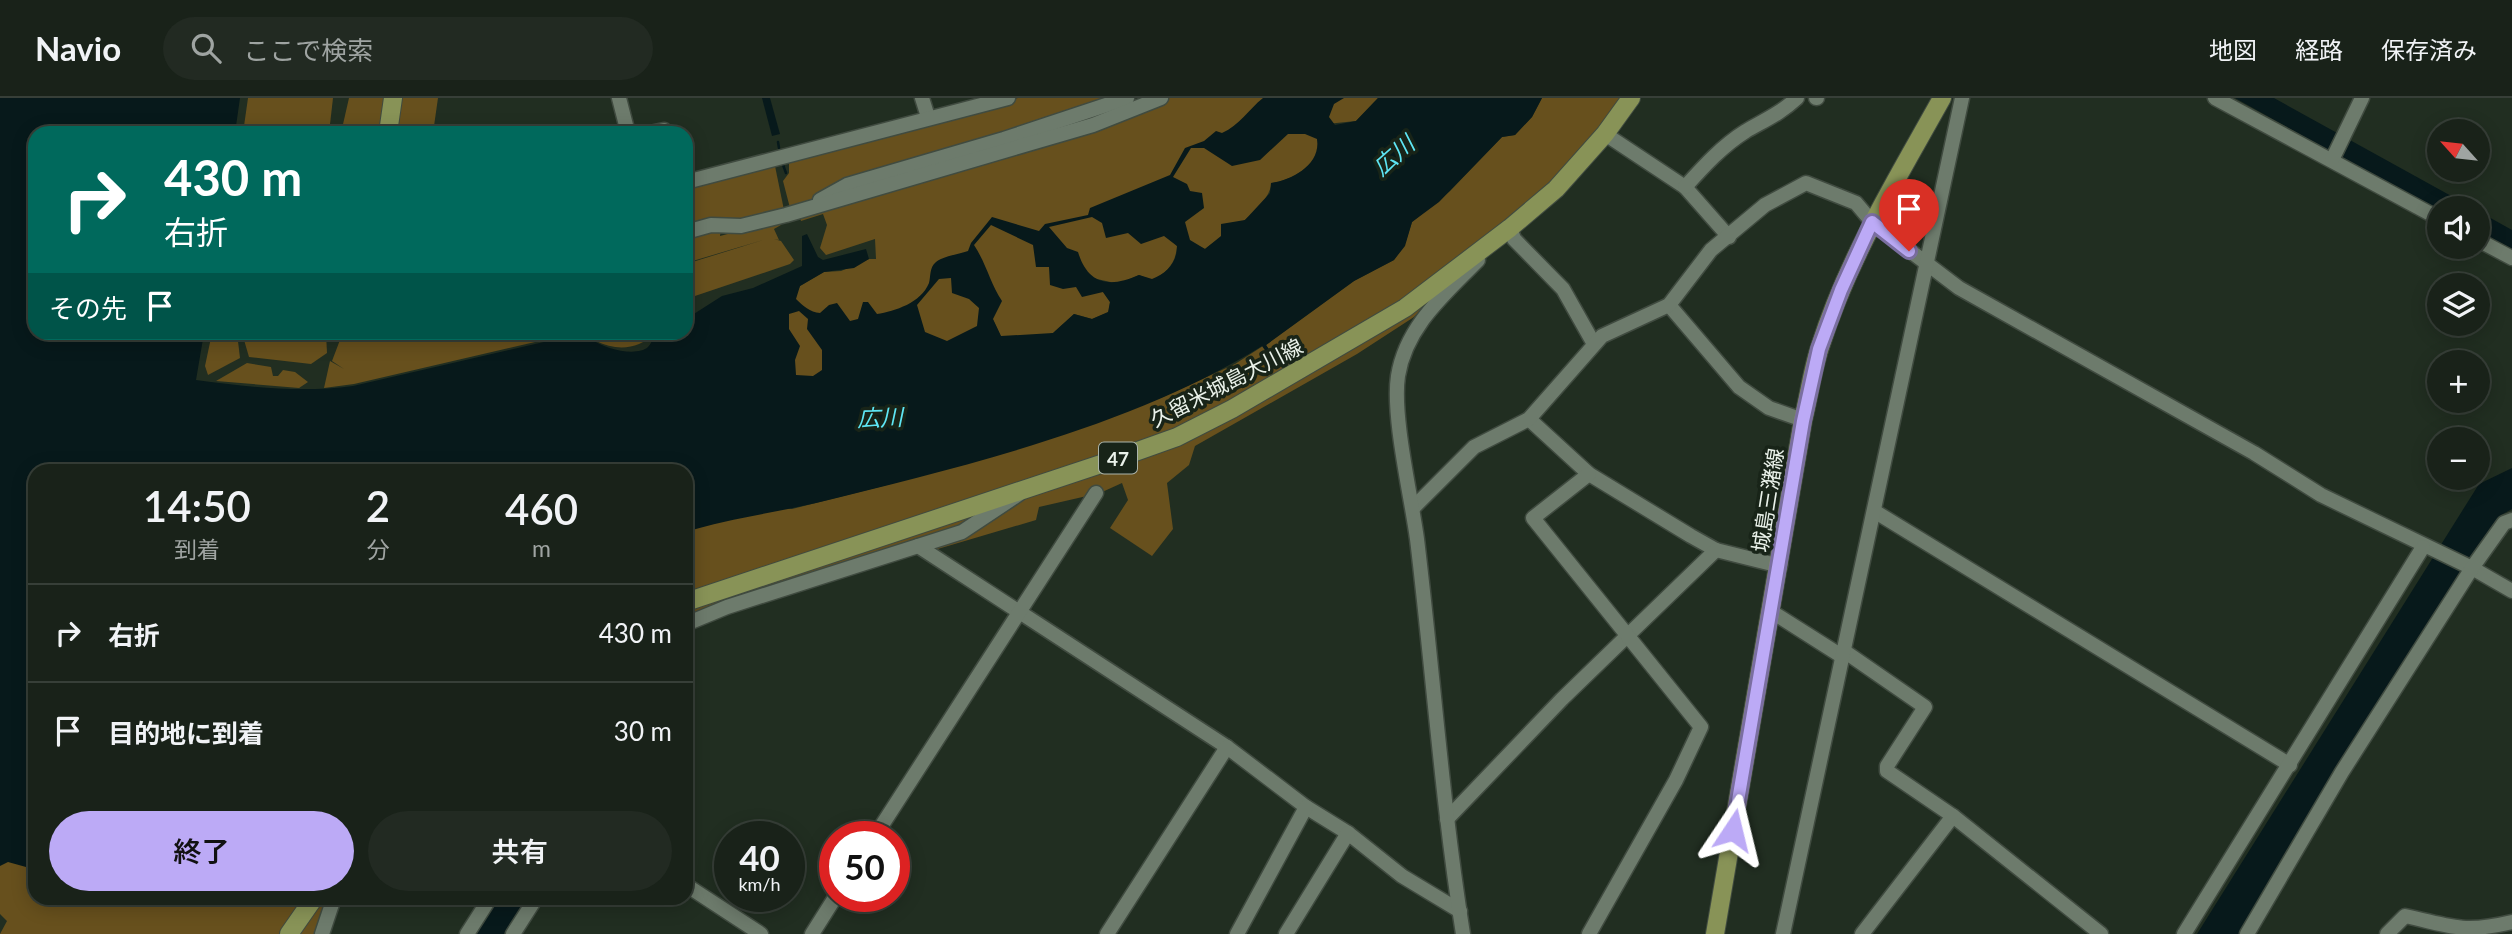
<!DOCTYPE html>
<html lang="ja">
<head>
<meta charset="utf-8">
<style>
	body { margin:0; font-family:Lato,"Noto Sans JP",sans-serif; background:#222a22; color:#f1f3f6; height:100vh; display:flex; flex-direction:column; font-size:26px; white-space:nowrap }
	* { box-sizing:border-box; margin:0 }
	p { font-size:23px; color:#9fa4a2 }
	.icon { flex:none; width:38px; height:38px; fill:none; stroke:currentColor; stroke-width:2; stroke-linecap:round; stroke-linejoin:round }
	.map { position:relative; flex:1; overflow:hidden }
	.panel { position:absolute; left:28px; top:366px; width:665px; height:441px; display:flex; flex-direction:column; background:#192219; border-radius:21px; box-shadow:0 4px 18px #0003,0 0 0 2px #373f38 }
	.panel>* { flex:none }
	.top-card { position:absolute; left:28px; top:28px; width:665px; height:214px; border-radius:21px; box-shadow:0 4px 18px #0003,0 0 0 2px #373f38; background:#00695c; color:#fff; overflow:hidden }
	.needle { width:46px; rotate:297deg }
	.controls { position:absolute; left:2427px; top:21px; display:grid; gap:14px }
	.controls a { display:grid; place-items:center; width:63px; height:63px; border-radius:50%; background:#192219; box-shadow:0 4px 18px #0003,0 0 0 2px #373f38; font-size:35px }
	.speed { position:absolute; left:714px; top:723px; display:flex; gap:14px; font-size:35px; font-weight:700; text-align:center }
	.speed>* { display:grid; place-content:center; width:91px; height:91px; border-radius:50%; background:#192219; box-shadow:0 4px 18px #0003,0 0 0 2px #373f38; line-height:1 }
	.speed small { font-size:18px; font-weight:400 }
	.speed .limit { border:10px solid #d22; background:#fff; color:#111 }
	.pin { position:absolute; display:grid; place-items:center; width:60px; height:60px; color:#fff; margin:-72px -30px; border-radius:50% 50% 50% 0; rotate:-45deg; box-shadow:0 0 7px #0007 }
	.pin .icon { rotate:45deg }
	.me { position:absolute; width:77px; margin:-38px; rotate:10deg; stroke-linejoin:round; filter:drop-shadow(0 0 5px #0008) }
	.turn { display:flex; align-items:center; gap:24px; height:147px; padding:0 21px; font-size:32px }
	.turn .icon { width:91px; height:91px; stroke-width:2.5 }
	.turn b { display:block; font-size:49px; line-height:60px }
	.then { display:flex; align-items:center; height:66px; padding:0 21px; background:#0003; gap:14px; font-size:26px }
	.eta { display:flex; justify-content:space-evenly; align-items:center; height:119px; text-align:center }
	.eta b { font-size:42px; font-weight:600; line-height:49px }
	.action { display:flex; gap:14px; margin-top:auto; padding:14px 21px }
	.action a { flex:1; height:80px; border-radius:42px; background:#bcaaf6; color:#111; font-size:28px; font-weight:600; line-height:80px; text-align:center }
	.action a+a { background:#222a22; color:#f1f3f6 }
	ul { padding:0; list-style:none }
	li { display:flex; align-items:center; gap:21px; height:98px; padding:0 21px; border-top:2px solid #373f38 }
	li div { flex:1 }
	li b { display:block; font-size:26px }
	li em { font-style:normal }
	header { display:flex; align-items:center; gap:42px; box-sizing:border-box; height:98px; padding:0 35px; background:#192219; border-bottom:2px solid #373f38 }
	header strong { font-size:33px }
	nav { display:flex; gap:38px; margin-inline-start:auto; font-size:24px }
	.search { width:490px; height:63px; background:#222a22; display:flex; align-items:center; gap:18px; box-sizing:border-box; padding:0 24px; border-radius:38px; color:#9fa4a2; font-size:26px }
	.map>svg:first-child { display:block }
</style>
</head>
<body>
<header>
<strong>Navio</strong>
<div class="search"><svg class="icon" aria-label="search" viewBox="0 0 24 24"><circle cx="10" cy="10" r="6"/><path d="M15 15l6 6"/></svg>ここで検索</div>
<nav><a>地図</a><a>経路</a><a>保存済み</a></nav>
</header>
<div class="map">
<svg width="2512" height="836" viewBox="0 0 2512 836">
	<rect width="100%" height="100%" fill="#212e21"/>
	<!-- green -->
	<g fill="#67501d">
		<polygon points="248,0 333,0 329,35 243,35"/>
		<polygon points="349,0 390,0 384,35 341,35"/>
		<polygon points="398,0 438,0 433,35 392,35"/>
		<polygon points="1018,0 1119,0 790,110 783,83 789,75 789,62 839,52"/>
		<path d="M1168,0H1378L1356,23L1278,31L1316,34C1316,38 1319,46 1318,50C1315,70 1288,83 1272,85C1266,114 1226,134 1205,151L1165,133L1177,148C1176,165 1167,175 1152,182L1139,177L1119,186L1075,176L1103,194L1110,204L1109,214L1092,221L1074,216L1053,235L1007,251L982,199L980,237L855,288L701,276C738,251 782,230 800,188L824,174L841,173L869,161H876L875,141L826,157L820,150L827,127L823,116L801,123L799,116L1134,16Z"/>
		<polygon points="1542,0 1626,0 1555,82 1470,152 1364,229 1259,290 1157,341 686,495 686,403 792,411 883,388 1032,346 1163,299 1235,266 1263,248 1273,263 1276,262 1266,247 1354,183 1394,162 1406,143 1412,124 1450,93 1502,39 1515,37 1532,19"/>
		<polygon points="775,68 784,112 742,123 686,129 686,91"/>
		<polygon points="777,123 781,127 774,131 779,142 774,141 781,143 794,162 790,166 686,201 686,166 770,140 686,165 686,139 721,131 720,138"/>
		<polygon points="1451,179 1414,219 1357,256 1195,348 1189,367 1167,385 1173,431 1152,458 1110,430 1128,402 1122,385 1100,395 1039,409 1036,422 931,453 928,448 1026,397 1194,338"/>
		<polygon points="343,234 574,235 354,286 324,290 330,263 344,271 332,263"/>
		<polygon points="212,235 237,235 240,260 208,277 205,268"/>
		<polygon points="242,235 326,235 327,255 311,266 249,259"/>
		<path d="M592,235L594,234L654,235C639,252 616,253 596,243Z"/>
		<polygon points="247,265 271,269 273,278 278,278 283,272 295,274 308,284 299,290 216,283"/>
		<polygon points="1011,401 961,432 686,523 686,511"/>
		<polygon points="35,649 35,800 306,800 281,836 0,836 7,823 0,816 0,725"/>
		<polygon points="321,800 326,801 314,836 296,836"/>
	</g>
	<!-- water -->
	<g fill="#07191b" fill-rule="evenodd">
		<path d="M0,0H240L235,35H35V234L204,235L196,282C248,289 300,295 353,288L583,235H590L593,242C604,251 637,259 648,249C654,243 651,239 657,235L686,234V221L722,198L753,190L802,168V138L807,136L818,159L823,162L866,151L869,161L854,170L824,174L800,188L796,201C803,208 810,214 820,215L829,207L837,205L850,223L858,221L863,204H868L877,216C895,213 921,205 929,185C931,178 929,170 936,164C944,158 959,156 968,153L971,145L992,119L1039,133L1045,126L1088,117L1090,110L1170,77L1185,50L1204,43L1216,33L1222,35C1240,27 1248,12 1263,0H1344L1334,6L1329,19L1335,27L1356,23L1378,0H1542L1532,19L1515,37L1502,39L1439,104L1412,124L1405,148L1394,162L1354,183L1266,247L1276,262L1273,264L1262,248C1131,329 965,368 816,405C774,415 725,421 686,434V373H35V751L28,761L29,773L26,769L8,764L0,768ZM1288,36H1305L1317,41C1321,66 1293,82 1271,85L1270,95L1245,122L1221,126V138L1205,151L1190,142L1185,124L1204,110L1202,95L1190,93L1187,86L1173,79L1191,50H1204L1232,68L1260,62ZM1092,119L1102,125L1106,140L1128,135L1141,146L1164,138L1177,148C1177,165 1167,175 1152,181L1139,177C1110,190 1088,187 1078,154L1067,150L1049,129ZM991,127L1033,147L1036,169H1049L1050,187L1063,191L1076,189L1082,199L1103,194L1110,204L1108,214L1092,221L1074,216L1053,235L1001,238L993,221L1002,203C990,185 987,167 974,147ZM951,180L952,195L969,201L979,210L977,228L947,243L925,234L917,207L939,181ZM799,213L808,221L807,231L822,252V272L813,278L796,277L795,262L800,248L789,231V216Z"/>
		<polygon points="762,0 770,0 780,36 772,38"/>
		<polygon points="2235,0 2274,0 2473,110 2440,110 2439,114"/>
		<polygon points="2478,113 2512,132 2512,155 2478,136"/>
		<polygon points="2512,370 2512,411 2501,417 2241,836 2197,836 2479,386"/>
		<polygon points="498,800 527,800 504,836 475,836"/>
	</g>
	<g fill="none" stroke-linecap="round" stroke-linejoin="round">
		<!-- stream -->
		<g stroke="#07191b" stroke-width="2.5">
			<polyline points="778,44 779,50"/>
			<polyline points="782,64 786,75"/>
		</g>
		<!-- minor casing -->
		<g stroke="#404b40" stroke-width="17">
			<g id="minor">
				<polyline points="619,0 628,35"/>
				<polyline points="922,0 928,19"/>
				<polyline points="1816,0 1817,0"/>
				<polyline points="2215,0 2440,121"/>
				<polyline points="650,35 664,32 665,35"/>
				<polyline points="1605,36 1685,89 1729,139"/>
				<polyline points="2332,62 2362,0"/>
				<polyline points="686,84 1008,0"/>
				<path d="M1685,89C1704,68 1722,48 1746,33C1765,22 1781,15 1797,0"/>
				<polyline points="820,102 847,87 1004,41 1127,0"/>
				<polyline points="686,134 711,127 741,128 786,117 1093,27 1161,0"/>
				<polyline points="1505,135 1510,130 1514,141 1563,191 1594,246"/>
				<polyline points="2478,142 2512,160"/>
				<polyline points="1669,207 1739,289 1769,310 1803,322"/>
				<polyline points="1529,321 1589,376 1691,438 1716,452 1780,468"/>
				<polyline points="1413,410 1474,349 1529,321 1602,238 1669,207 1711,152 1765,107 1806,85 1856,105 1872,124 1959,190 2254,355 2321,397 2472,470 2512,493"/>
				<polyline points="1874,413 2290,667"/>
				<polyline points="918,448 1227,649 1306,709 1348,735 1402,778 1460,813"/>
				<polyline points="1772,514 1843,559"/>
				<polyline points="686,526 727,509 962,434 1019,396"/>
				<polyline points="1844,553 1925,609 1887,668 1887,673 1953,718 2101,836"/>
				<polyline points="1447,721 1562,601 1716,452"/>
				<polyline points="875,738 1096,395"/>
				<polyline points="686,787 761,836"/>
				<polyline points="322,836 334,800"/>
				<polyline points="467,836 490,800"/>
				<polyline points="513,836 536,800"/>
				<polyline points="812,836 836,798"/>
				<polyline points="1107,836 1227,649"/>
				<polyline points="1237,836 1306,709"/>
				<polyline points="1286,836 1348,735"/>
				<path d="M1463,836C1442,705 1433,573 1417,441C1411,397 1392,318 1398,278C1406,228 1445,196 1478,162"/>
				<polyline points="1589,836 1676,682 1701,629 1533,420 1589,376"/>
				<polyline points="1783,836 1962,0"/>
				<polyline points="1862,836 1953,718"/>
				<polyline points="2184,836 2423,449"/>
				<polyline points="2247,836 2342,674 2472,470 2504,425 2512,422"/>
				<path d="M2387,836L2405,818C2452,828 2462,836 2512,824"/>
			</g>
		</g>
		<!-- major casing -->
		<g stroke="#404b40" stroke-width="20">
			<g id="major">
				<polyline points="388,35 393,0"/>
				<polyline points="686,504 1107,364 1177,339 1232,311 1405,210 1510,130 1556,91 1605,36 1631,0"/>
				<polyline points="289,836 314,800"/>
				<path d="M1715,836L1803,322C1809,298 1812,273 1820,249C1848,160 1897,81 1942,0"/>
			</g>
		</g>
		<!-- minor -->
		<use href="#minor" stroke="#6d7b6c" stroke-width="14"/>
		<!-- major -->
		<use href="#major" stroke="#889357" stroke-width="18"/>
	</g>
	<g fill="none" stroke-linecap="round" stroke-linejoin="round">
		<!-- route casing -->
		<g stroke="#7a6ea0" stroke-width="18">
			<polyline id="route" points="1733,732 1803,323 1819,251 1841,192 1872,124 1909,153"/>
		</g>
		<!-- route -->
		<use href="#route" stroke="#bcaaf6" stroke-width="12"/>
	</g>
	<g text-anchor="middle" dominant-baseline="central" stroke-width="7" stroke-linejoin="round" paint-order="stroke">
		<!-- shield labels -->
		<rect fill="#182418" stroke="#abb4ab" stroke-width="2" x="1099" y="344.5" width="38" height="31" rx="5"/>
		<g font-size="19" font-weight="bold" fill="#eaf2ea">
			<text x="1118" y="360">47</text>
		</g>
		<!-- street labels -->
		<g font-size="21" fill="#eaf2ea" stroke="#182418">
			<text transform="translate(1226 284) rotate(-27)">久留米城島大川線</text>
			<text transform="translate(1767 402) rotate(-81)">城島三潴線</text>
		</g>
		<!-- water labels -->
		<g font-size="23" font-style="italic" fill="#5ee6f4" stroke="#182418">
			<text transform="translate(1393 57) rotate(-41)">広川</text>
			<text transform="translate(880 319) rotate(-2)">広川</text>
		</g>
	</g>
</svg>
<div class="controls">
<a><svg class="needle" viewBox="-14 -14 28 28"><path d="M0-13l5 13h-10z" fill="#e53935"/><path d="M0 13l5-13h-10z" fill="#9fa4a2"/></svg></a>
<a><svg class="icon" aria-label="sound" viewBox="0 0 24 24"><path d="M4 9h4l5-4v14l-5-4H4zM17 9q2 3 0 6"/></svg></a>
<a><svg class="icon" aria-label="layers" viewBox="0 0 24 24"><path d="M12 4l9 5-9 5-9-5zM3 14l9 5 9-5"/></svg></a>
<a>+</a>
<a>−</a>
</div>
<div class="speed"><div>40<small>km/h</small></div><div class="limit">50</div></div>
<div class="pin" style="left:1909px;top:153px;background:#d93025"><svg class="icon" aria-label="arrive" viewBox="0 0 24 24"><path d="M6 21V4h12l-3 4 3 4H6"/></svg></div>
<svg class="me" style="left:1733px;top:732px" viewBox="-20 -20 40 40"><path d="M0-17L14 15 0 8-14 15z" fill="#bcaaf6" stroke="#fff" stroke-width="4"/></svg>
<div class="top-card">
<div class="turn"><svg class="icon" aria-label="right" viewBox="0 0 24 24"><path d="M7 20v-9h11M14 6l5 5-5 5"/></svg><div><b>430 m</b>右折</div></div>
<div class="then">その先<svg class="icon" aria-label="arrive" viewBox="0 0 24 24"><path d="M6 21V4h12l-3 4 3 4H6"/></svg></div>
</div>
<section class="panel">
<div class="eta">
<div><b>14:50</b><p>到着</p></div>
<div><b>2</b><p>分</p></div>
<div><b>460</b><p>m</p></div>
</div>
<ul>
<li><svg class="icon" aria-label="right" viewBox="0 0 24 24"><path d="M7 20v-9h11M14 6l5 5-5 5"/></svg><div><b>右折</b></div><em>430 m</em></li>
<li><svg class="icon" aria-label="arrive" viewBox="0 0 24 24"><path d="M6 21V4h12l-3 4 3 4H6"/></svg><div><b>目的地に到着</b></div><em>30 m</em></li>
</ul>
<div class="action"><a>終了</a><a>共有</a></div>
</section>
</div>
</body>
</html>
